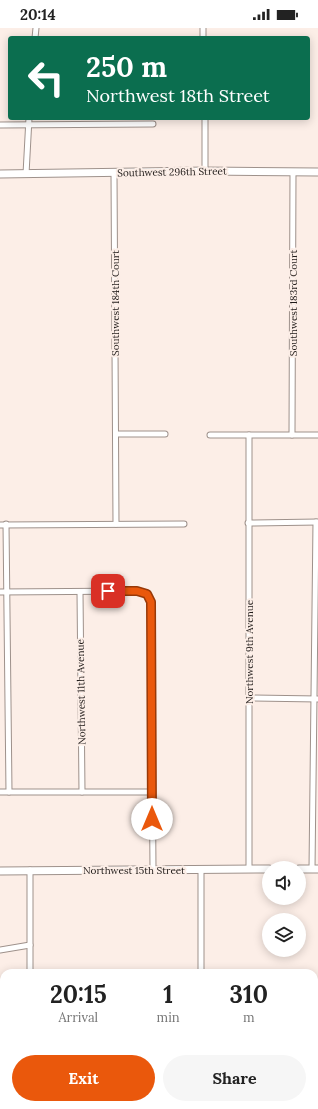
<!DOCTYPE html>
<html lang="en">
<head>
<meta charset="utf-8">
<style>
	body { margin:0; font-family:Lora,serif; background:#f6f6f6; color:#222; height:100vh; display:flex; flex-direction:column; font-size:15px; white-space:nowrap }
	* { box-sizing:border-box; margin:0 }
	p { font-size:13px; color:#767676 }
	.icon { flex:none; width:22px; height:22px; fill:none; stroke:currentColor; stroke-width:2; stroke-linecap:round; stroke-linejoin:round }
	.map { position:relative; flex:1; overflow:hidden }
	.drawer { position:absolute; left:0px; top:941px; width:318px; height:140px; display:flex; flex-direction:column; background:#fff; border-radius:12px 12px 0 0; box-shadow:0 2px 10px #0003 }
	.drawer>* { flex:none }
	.banner { position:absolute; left:8px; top:8px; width:302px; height:84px; border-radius:4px; box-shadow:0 2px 10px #0003; background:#0b6e4f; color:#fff; overflow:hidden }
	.buttons { position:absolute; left:262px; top:833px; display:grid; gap:8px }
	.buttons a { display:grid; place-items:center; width:44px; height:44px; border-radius:50%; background:#fff; box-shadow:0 2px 10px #0003; font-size:20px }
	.pin { position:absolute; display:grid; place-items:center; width:34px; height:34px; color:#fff; margin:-17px; border-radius:8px; box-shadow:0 2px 6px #0006 }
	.me { position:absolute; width:44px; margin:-22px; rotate:0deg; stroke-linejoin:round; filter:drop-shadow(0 0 3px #0008) }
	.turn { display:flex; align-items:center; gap:14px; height:84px; padding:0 12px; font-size:18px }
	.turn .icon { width:52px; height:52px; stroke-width:2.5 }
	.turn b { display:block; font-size:28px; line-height:34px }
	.eta { display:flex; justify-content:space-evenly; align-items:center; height:68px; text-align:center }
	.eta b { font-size:24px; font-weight:800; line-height:28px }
	.action { display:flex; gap:8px; margin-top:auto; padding:8px 12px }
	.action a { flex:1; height:46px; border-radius:24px; background:#ea580c; color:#fff; font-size:16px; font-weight:800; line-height:46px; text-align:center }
	.action a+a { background:#f6f6f6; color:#222 }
	.status { display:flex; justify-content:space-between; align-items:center; height:28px; padding:0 20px; background:#fff; direction:ltr }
	.status svg { height:11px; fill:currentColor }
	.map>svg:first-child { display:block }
</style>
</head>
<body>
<div class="status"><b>20:14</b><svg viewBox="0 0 49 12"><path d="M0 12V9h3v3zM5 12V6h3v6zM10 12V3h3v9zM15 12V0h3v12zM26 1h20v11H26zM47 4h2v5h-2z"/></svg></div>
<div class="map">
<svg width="318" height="1081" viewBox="0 0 318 1081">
	<rect width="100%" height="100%" fill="#fceee7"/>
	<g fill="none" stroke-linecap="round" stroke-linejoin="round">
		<!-- street casing -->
		<g stroke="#9e918b" stroke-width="7">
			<g id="street">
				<polyline points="203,0 203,10"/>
				<polyline points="35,10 36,0"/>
				<polyline points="205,90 205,143"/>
				<polyline points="0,97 153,96"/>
				<polyline points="114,145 116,496"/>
				<polyline points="26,146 29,90"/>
				<polyline points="116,406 165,406"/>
				<polyline points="210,407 318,407"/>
				<polyline points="249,407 249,841"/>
				<polyline points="292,407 293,144"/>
				<polyline points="248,495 318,494"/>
				<polyline points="6,496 9,764"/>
				<polyline points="0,497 184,496"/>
				<polyline points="0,564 137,563 147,566 151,574 153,841"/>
				<polyline points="80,564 82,764"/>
				<polyline points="249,670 318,671"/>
				<polyline points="0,764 152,764"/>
				<polyline points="201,841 201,945"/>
				<polyline points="312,841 316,494"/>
				<polyline points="30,842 30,945"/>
				<polyline points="0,922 30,917"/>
				<polyline points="0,997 4,996"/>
				<polyline points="314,1015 318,1015"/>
				<polyline points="0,1069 4,1068"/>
				<polyline points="82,1077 90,1081"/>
				<polyline points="201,1077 201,1081"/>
			</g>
		</g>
		<!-- secondary casing -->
		<g stroke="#9e918b" stroke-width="9">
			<g id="secondary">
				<polyline points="0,146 205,143 318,144"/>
				<polyline points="299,841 318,841"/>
				<polyline points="0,843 269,841"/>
			</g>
		</g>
		<!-- street -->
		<use href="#street" stroke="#fff" stroke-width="5"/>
		<!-- secondary -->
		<use href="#secondary" stroke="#fff" stroke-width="7"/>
	</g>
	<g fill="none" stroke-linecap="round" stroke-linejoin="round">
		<!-- route casing -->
		<g stroke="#983908" stroke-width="10">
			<polyline id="route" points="108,563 137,563 147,566 151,574 152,791"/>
		</g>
		<!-- route -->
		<use href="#route" stroke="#ea580c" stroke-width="7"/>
	</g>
	<g text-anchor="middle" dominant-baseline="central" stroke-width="4" stroke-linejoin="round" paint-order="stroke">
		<!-- street labels -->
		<g font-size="10" fill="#201b19" stroke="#fceee7">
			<text transform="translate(172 144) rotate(-1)">Southwest 296th Street</text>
			<text transform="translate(115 275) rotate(-90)">Southwest 184th Court</text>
			<text transform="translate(293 275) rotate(-90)">Southwest 183rd Court</text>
			<text transform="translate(249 624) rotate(-90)">Northwest 9th Avenue</text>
			<text transform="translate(81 664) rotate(-91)">Northwest 11th Avenue</text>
			<text x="134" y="842">Northwest 15th Street</text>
		</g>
	</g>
</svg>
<div class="buttons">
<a><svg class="icon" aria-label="sound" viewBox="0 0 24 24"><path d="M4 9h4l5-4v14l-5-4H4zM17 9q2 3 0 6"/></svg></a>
<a><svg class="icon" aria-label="layers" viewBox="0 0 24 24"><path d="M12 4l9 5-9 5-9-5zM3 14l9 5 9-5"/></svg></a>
</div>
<div class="pin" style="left:108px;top:563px;background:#d93025"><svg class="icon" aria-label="arrive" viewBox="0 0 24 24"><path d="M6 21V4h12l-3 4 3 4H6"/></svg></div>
<svg class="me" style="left:152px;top:791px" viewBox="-20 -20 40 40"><circle r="19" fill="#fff"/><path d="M0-13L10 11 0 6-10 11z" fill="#ea580c"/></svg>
<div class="banner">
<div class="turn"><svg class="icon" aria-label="left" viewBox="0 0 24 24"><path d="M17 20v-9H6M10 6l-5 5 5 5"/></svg><div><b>250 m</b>Northwest 18th Street</div></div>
</div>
<section class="drawer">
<div class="eta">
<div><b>20:15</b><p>Arrival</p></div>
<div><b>1</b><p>min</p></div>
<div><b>310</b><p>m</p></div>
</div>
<div class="action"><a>Exit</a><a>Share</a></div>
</section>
</div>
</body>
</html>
